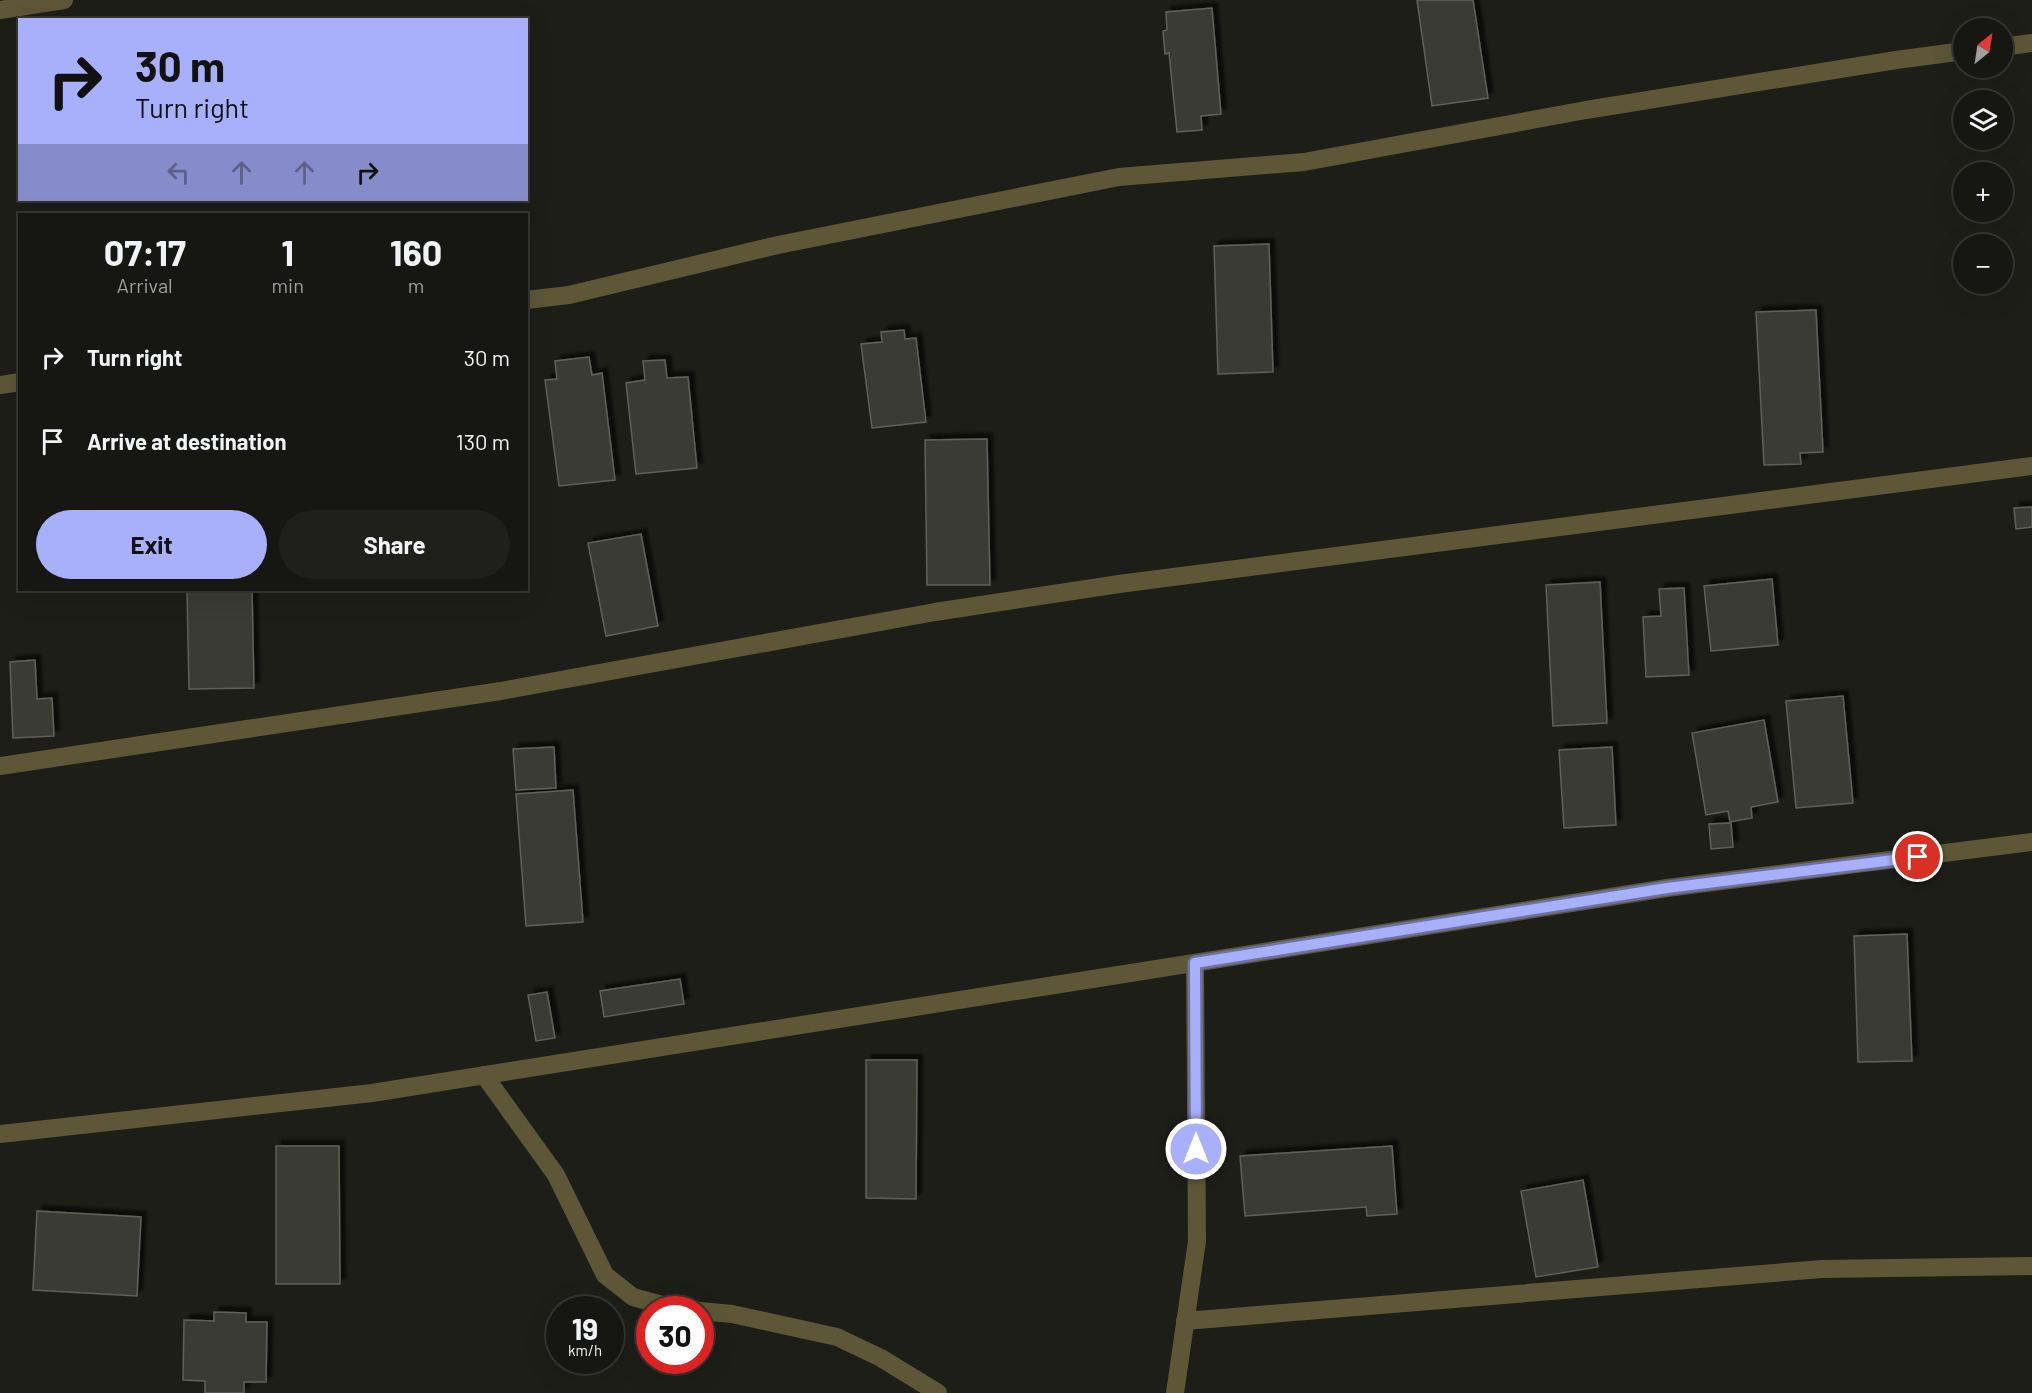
<!DOCTYPE html>
<html lang="en">
<head>
<meta charset="utf-8">
<style>
	body { margin:0; font-family:Barlow,sans-serif; background:#1f1f1c; color:#f1f3f6; height:100vh; display:flex; flex-direction:column; font-size:22px; white-space:nowrap }
	* { box-sizing:border-box; margin:0 }
	p { font-size:20px; color:#9e9fa0 }
	.icon { flex:none; width:33px; height:33px; fill:none; stroke:currentColor; stroke-width:2; stroke-linecap:round; stroke-linejoin:round }
	.map { position:relative; flex:1; overflow:hidden }
	.panel { position:absolute; left:18px; top:213px; width:510px; height:378px; display:flex; flex-direction:column; background:#161613; border-radius:0px; box-shadow:0 6px 24px #0002,0 0 0 2px #353533 }
	.panel>* { flex:none }
	.hud { position:absolute; left:18px; top:18px; width:510px; height:183px; border-radius:0px; box-shadow:0 6px 24px #0002,0 0 0 2px #353533; background:#a8b0fc; color:#111; overflow:hidden }
	.needle { width:39px; rotate:30deg }
	.controls { position:absolute; left:1953px; top:18px; display:grid; gap:12px }
	.controls a { display:grid; place-items:center; width:60px; height:60px; border-radius:50%; background:#161613; box-shadow:0 6px 24px #0002,0 0 0 2px #353533; font-size:30px }
	.speed { position:absolute; left:546px; top:1296px; display:flex; gap:12px; font-size:30px; font-weight:700; text-align:center }
	.speed>* { display:grid; place-content:center; width:78px; height:78px; border-radius:50%; background:#161613; box-shadow:0 6px 24px #0002,0 0 0 2px #353533; line-height:1 }
	.speed small { font-size:15px; font-weight:400 }
	.speed .limit { border:9px solid #d22; background:#fff; color:#111 }
	.pin { position:absolute; display:grid; place-items:center; width:51px; height:51px; color:#fff; margin:-26px; border:3px solid #fff; border-radius:50%; box-shadow:0 2px 6px #0007 }
	.me { position:absolute; width:66px; margin:-33px; rotate:0deg; stroke-linejoin:round; filter:drop-shadow(0 0 4px #0008) }
	.turn { display:flex; align-items:center; gap:21px; height:126px; padding:0 18px; font-size:27px }
	.turn .icon { width:78px; height:78px; stroke-width:2.5 }
	.turn b { display:block; font-size:42px; line-height:51px }
	.lanes { display:flex; align-items:center; height:57px; padding:0 18px; background:#0003; justify-content:center; gap:30px; direction:ltr }
	.lanes .off { opacity:.35 }
	.eta { display:flex; justify-content:space-evenly; align-items:center; height:102px; text-align:center }
	.eta b { font-size:36px; font-weight:700; line-height:42px }
	.button { display:flex; gap:12px; margin-top:auto; padding:12px 18px }
	.button a { flex:1; height:69px; border-radius:36px; background:#a8b0fc; color:#111; font-size:24px; font-weight:700; line-height:69px; text-align:center }
	.button a+a { background:#1f1f1c; color:#f1f3f6 }
	ul { padding:0; list-style:none }
	li { display:flex; align-items:center; gap:18px; height:84px; padding:0 18px }
	li div { flex:1 }
	li b { display:block; font-size:22px }
	li em { font-style:normal }
	.map>svg:first-child { display:block }
</style>
</head>
<body>
<div class="map">
<svg width="2032" height="1393" viewBox="0 0 2032 1393">
	<defs>
		<filter id="shadow"><feDropShadow dx="5.5" dy="-5.5" stdDeviation="1.5" flood-color="#0009"/></filter>
	</defs>
	<rect width="100%" height="100%" fill="#1e1e19"/>
	<!-- building -->
	<g fill="#3b3b35" stroke="#61605a" stroke-width="1.5" filter="url(#shadow)">
		<polygon points="1417,0 1473,0 1488,98 1432,106"/>
		<polygon points="1212,8 1221,114 1201,116 1202,130 1177,132 1169,53 1165,54 1163,31 1167,30 1166,12"/>
		<polygon points="1269,244 1273,372 1218,374 1214,246"/>
		<polygon points="1816,310 1823,452 1800,453 1801,464 1764,465 1756,312"/>
		<polygon points="904,330 905,339 916,338 926,422 872,428 861,344 882,342 881,332"/>
		<polygon points="589,357 592,375 602,373 615,480 559,486 545,380 557,379 555,361"/>
		<polygon points="665,360 667,378 688,377 697,468 636,474 626,383 645,380 643,361"/>
		<polygon points="987,439 990,585 927,585 925,440"/>
		<polygon points="2032,507 2032,527 2016,529 2014,508"/>
		<polygon points="641,534 658,626 606,636 588,543"/>
		<polygon points="1772,579 1778,645 1711,651 1704,586"/>
		<polygon points="1600,582 1607,723 1553,726 1546,585"/>
		<polygon points="1684,588 1689,675 1646,677 1643,617 1661,616 1659,589"/>
		<polygon points="187,590 252,590 254,688 189,689"/>
		<polygon points="35,660 37,699 52,698 54,736 13,738 10,662"/>
		<polygon points="1843,696 1853,803 1796,808 1786,701"/>
		<polygon points="1764,720 1778,802 1751,807 1752,818 1730,822 1728,811 1706,815 1692,733"/>
		<polygon points="554,747 556,788 516,790 513,749"/>
		<polygon points="1612,747 1616,825 1564,828 1559,750"/>
		<polygon points="573,790 583,922 526,926 516,794"/>
		<polygon points="1731,823 1733,847 1711,849 1709,824"/>
		<polygon points="1907,934 1912,1061 1858,1062 1854,936"/>
		<polygon points="680,979 684,1004 604,1017 600,991"/>
		<polygon points="547,992 555,1038 536,1041 528,995"/>
		<polygon points="866,1060 917,1060 916,1199 866,1198"/>
		<polygon points="276,1146 339,1146 340,1284 276,1284"/>
		<polygon points="1392,1146 1397,1214 1367,1216 1366,1207 1245,1216 1240,1156"/>
		<polygon points="1583,1180 1598,1267 1536,1277 1521,1191"/>
		<polygon points="37,1211 141,1217 137,1296 33,1290"/>
		<polygon points="214,1312 246,1313 246,1322 267,1322 266,1382 244,1382 244,1393 205,1393 205,1381 183,1380 184,1320 214,1321"/>
	</g>
	<g fill="none" stroke-linecap="round" stroke-linejoin="round">
		<!-- street -->
		<g stroke="#5d5737" stroke-width="18">
			<polyline points="0,10 64,0"/>
			<polyline points="2002,47 2032,43"/>
			<polyline points="526,300 569,295 778,245 1119,177 1304,162 1586,110 1896,60 1964,51"/>
			<polyline points="0,385 20,382"/>
			<polyline points="0,766 501,691 935,612 1119,584 2032,466"/>
			<polyline points="484,1075 556,1175 605,1275 633,1297 680,1310"/>
			<polyline points="0,1134 372,1093 1667,888 2032,842"/>
			<polyline points="700,1311 732,1314 837,1337 881,1358 938,1393"/>
			<polyline points="1185,1321 1822,1269 2032,1266"/>
			<polyline points="1175,1393 1197,1241 1195,963"/>
		</g>
	</g>
	<g fill="none" stroke-linecap="round" stroke-linejoin="round">
		<!-- route casing -->
		<g stroke="#6d72a4" stroke-width="15">
			<polyline id="route" points="1196,1149 1195,963 1667,888 1918,857"/>
		</g>
		<!-- route -->
		<use href="#route" stroke="#a8b0fc" stroke-width="10"/>
	</g>
</svg>
<div class="controls">
<a><svg class="needle" viewBox="-14 -14 28 28"><path d="M0-13l5 13h-10z" fill="#e53935"/><path d="M0 13l5-13h-10z" fill="#9e9fa0"/></svg></a>
<a><svg class="icon" aria-label="layers" viewBox="0 0 24 24"><path d="M12 4l9 5-9 5-9-5zM3 14l9 5 9-5"/></svg></a>
<a>+</a>
<a>−</a>
</div>
<div class="speed"><div>19<small>km/h</small></div><div class="limit">30</div></div>
<div class="pin" style="left:1918px;top:857px;background:#d93025"><svg class="icon" aria-label="arrive" viewBox="0 0 24 24"><path d="M6 21V4h12l-3 4 3 4H6"/></svg></div>
<svg class="me" style="left:1196px;top:1149px" viewBox="-20 -20 40 40"><circle r="17" fill="#a8b0fc" stroke="#fff" stroke-width="3"/><path d="M0-11L8 9 0 5-8 9z" fill="#fff"/></svg>
<div class="hud">
<div class="turn"><svg class="icon" aria-label="right" viewBox="0 0 24 24"><path d="M7 20v-9h11M14 6l5 5-5 5"/></svg><div><b>30 m</b>Turn right</div></div>
<div class="lanes"><svg class="icon off" aria-label="left" viewBox="0 0 24 24"><path d="M17 20v-9H6M10 6l-5 5 5 5"/></svg><svg class="icon off" aria-label="ahead" viewBox="0 0 24 24"><path d="M12 20V5M6 11l6-6 6 6"/></svg><svg class="icon off" aria-label="ahead" viewBox="0 0 24 24"><path d="M12 20V5M6 11l6-6 6 6"/></svg><svg class="icon" aria-label="right" viewBox="0 0 24 24"><path d="M7 20v-9h11M14 6l5 5-5 5"/></svg></div>
</div>
<section class="panel">
<div class="eta">
<div><b>07:17</b><p>Arrival</p></div>
<div><b>1</b><p>min</p></div>
<div><b>160</b><p>m</p></div>
</div>
<ul>
<li><svg class="icon" aria-label="right" viewBox="0 0 24 24"><path d="M7 20v-9h11M14 6l5 5-5 5"/></svg><div><b>Turn right</b></div><em>30 m</em></li>
<li><svg class="icon" aria-label="arrive" viewBox="0 0 24 24"><path d="M6 21V4h12l-3 4 3 4H6"/></svg><div><b>Arrive at destination</b></div><em>130 m</em></li>
</ul>
<div class="button"><a>Exit</a><a>Share</a></div>
</section>
</div>
</body>
</html>
